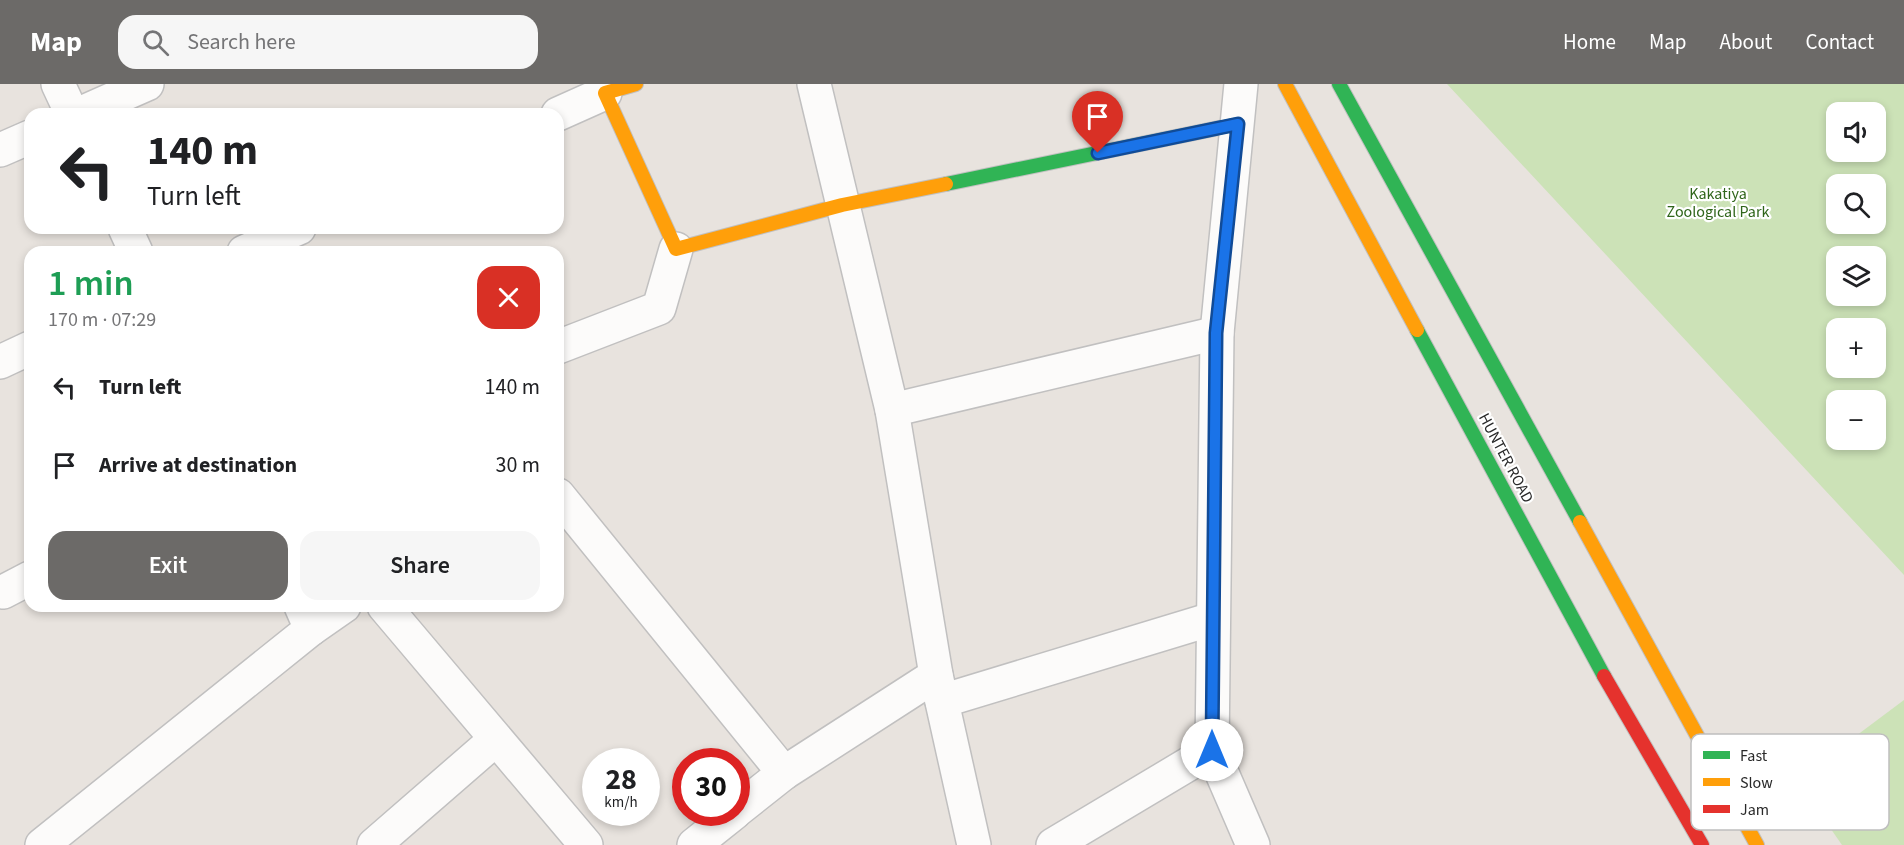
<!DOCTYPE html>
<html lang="en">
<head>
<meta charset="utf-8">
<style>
	body { margin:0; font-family:"Source Sans 3",sans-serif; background:#f6f6f6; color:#202124; height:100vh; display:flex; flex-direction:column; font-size:22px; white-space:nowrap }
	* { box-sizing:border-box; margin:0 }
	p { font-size:20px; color:#757577 }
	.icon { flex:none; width:33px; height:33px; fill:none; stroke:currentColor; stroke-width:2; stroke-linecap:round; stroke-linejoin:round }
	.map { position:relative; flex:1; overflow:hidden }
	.side { position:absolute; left:24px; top:162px; width:540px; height:366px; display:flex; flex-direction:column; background:#fff; border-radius:18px; box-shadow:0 3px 9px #0003 }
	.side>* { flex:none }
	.guide { position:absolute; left:24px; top:24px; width:540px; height:126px; border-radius:18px; box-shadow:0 3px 9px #0003; background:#fff; color:#202124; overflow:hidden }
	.fabs { position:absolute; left:1826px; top:18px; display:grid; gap:12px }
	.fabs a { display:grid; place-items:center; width:60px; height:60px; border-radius:12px; background:#fff; box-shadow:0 3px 9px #0003; font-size:30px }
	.speed { position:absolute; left:582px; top:664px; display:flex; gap:12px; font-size:30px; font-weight:700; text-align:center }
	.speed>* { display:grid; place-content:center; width:78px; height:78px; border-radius:50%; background:#fff; box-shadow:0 3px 9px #0003; line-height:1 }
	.speed small { font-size:15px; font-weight:400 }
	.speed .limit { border:9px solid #d22; background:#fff; color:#111 }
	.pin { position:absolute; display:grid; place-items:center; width:51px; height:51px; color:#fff; margin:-62px -26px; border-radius:50% 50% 50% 0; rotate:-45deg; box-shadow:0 0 6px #0007 }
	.pin .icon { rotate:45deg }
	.me { position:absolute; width:66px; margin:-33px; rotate:0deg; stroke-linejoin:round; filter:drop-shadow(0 0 4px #0008) }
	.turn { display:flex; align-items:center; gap:21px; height:126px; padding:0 24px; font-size:27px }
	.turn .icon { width:78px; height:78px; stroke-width:2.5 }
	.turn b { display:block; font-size:42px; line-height:51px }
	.round { display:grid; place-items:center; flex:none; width:63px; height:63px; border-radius:18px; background:#f6f6f6 }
	.overview { display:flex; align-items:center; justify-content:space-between; height:102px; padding:0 24px }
	h1 { font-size:36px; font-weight:600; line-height:45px; color:#1e9e55 }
	.action { display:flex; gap:12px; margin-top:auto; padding:12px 24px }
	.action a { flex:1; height:69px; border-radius:18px; background:#6c6a68; color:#fff; font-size:24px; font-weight:600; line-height:69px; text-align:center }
	.action a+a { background:#f6f6f6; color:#202124 }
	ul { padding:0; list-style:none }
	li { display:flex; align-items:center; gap:18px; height:78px; padding:0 24px }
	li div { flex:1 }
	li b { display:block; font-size:22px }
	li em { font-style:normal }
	header { display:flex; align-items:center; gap:36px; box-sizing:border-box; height:84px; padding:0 30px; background:#6c6a68; color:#fff }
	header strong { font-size:28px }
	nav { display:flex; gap:33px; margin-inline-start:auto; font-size:21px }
	.search { width:420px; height:54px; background:#f6f6f6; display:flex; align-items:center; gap:15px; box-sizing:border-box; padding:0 21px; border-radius:18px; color:#757577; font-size:22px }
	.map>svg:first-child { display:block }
</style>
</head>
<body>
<header>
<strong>Map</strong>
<div class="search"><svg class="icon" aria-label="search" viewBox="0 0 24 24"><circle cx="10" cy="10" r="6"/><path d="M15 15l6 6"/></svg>Search here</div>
<nav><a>Home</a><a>Map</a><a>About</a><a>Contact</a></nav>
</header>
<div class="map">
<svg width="1904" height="761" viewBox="0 0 1904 761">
	<rect width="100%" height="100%" fill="#e8e3de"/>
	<!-- green -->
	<g fill="#cce2b7" fill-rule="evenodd">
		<path d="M1447,0H1904V491ZM1836,28H1875V68H1836ZM1836,100H1875V140H1836ZM1836,172H1875V212H1836ZM1836,244H1875V284H1836ZM1836,316H1875V356H1836Z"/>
		<polygon points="1904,616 1904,761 1842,761 1797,696"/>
	</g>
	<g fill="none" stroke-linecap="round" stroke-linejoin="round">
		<!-- street casing -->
		<g stroke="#c1c0c0" stroke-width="36">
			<g id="street">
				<polyline points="58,0 72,30"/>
				<polyline points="814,0 892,326 936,591 974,761"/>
				<polyline points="1241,0 1217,249 1212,666 1253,761"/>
				<polyline points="79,30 147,0"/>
				<polyline points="558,30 605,9 601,0"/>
				<polyline points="0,66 30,53"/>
				<polyline points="125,144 136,168"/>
				<polyline points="244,168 299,144"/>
				<polyline points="558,263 659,224 676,165"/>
				<polyline points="0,278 30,264"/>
				<polyline points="892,326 1217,249"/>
				<polyline points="558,411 784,689"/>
				<polyline points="3,508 30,494"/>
				<polyline points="384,522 586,761"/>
				<polyline points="311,545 344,522"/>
				<polyline points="942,617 1212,535"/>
				<polyline points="736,727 784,689 936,591"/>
				<polyline points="42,761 311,545 301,522"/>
				<polyline points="374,761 496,655"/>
				<polyline points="694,761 734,729"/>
				<polyline points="1053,761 1212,666"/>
			</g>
		</g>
		<!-- fast casing -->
		<g stroke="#c1c0c0" stroke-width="16">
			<g id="fast">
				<polyline points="1339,0 1580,438"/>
				<polyline points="946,100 1238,40"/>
				<polyline points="1417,246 1604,592"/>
			</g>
		</g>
		<!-- slow casing -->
		<g stroke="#c1c0c0" stroke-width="16">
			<g id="slow">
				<polyline points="636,0 605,9 676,165 842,121 946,100"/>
				<polyline points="1285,0 1417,246"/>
				<polyline points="1580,438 1757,761"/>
			</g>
		</g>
		<!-- jam casing -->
		<g stroke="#c1c0c0" stroke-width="16">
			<polyline id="jam" points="1604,592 1702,761"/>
		</g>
		<!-- street -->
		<use href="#street" stroke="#fcfbfa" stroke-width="33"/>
		<!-- fast -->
		<use href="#fast" stroke="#30b455" stroke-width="14"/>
		<!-- slow -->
		<use href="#slow" stroke="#ff9f0a" stroke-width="14"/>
		<!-- jam -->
		<use href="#jam" stroke="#e5322d" stroke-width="14"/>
	</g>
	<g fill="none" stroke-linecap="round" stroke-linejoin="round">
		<!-- route casing -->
		<g stroke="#114b97" stroke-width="15">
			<polyline id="route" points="1098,69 1238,40 1216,249 1212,666"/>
		</g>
		<!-- route -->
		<use href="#route" stroke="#1a73e8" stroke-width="10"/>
	</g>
	<g text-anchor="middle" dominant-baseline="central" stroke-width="4.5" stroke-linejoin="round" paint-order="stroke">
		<!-- park labels -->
		<g font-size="16" fill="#2f651a" stroke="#fff">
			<text x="1718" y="110">Kakatiya<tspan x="1718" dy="18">Zoological Park</tspan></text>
		</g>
		<!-- street labels -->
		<g font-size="16" fill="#292929" stroke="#fff">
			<text transform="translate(1506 374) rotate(62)">HUNTER ROAD</text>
		</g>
	</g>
	<!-- legend -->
	<rect x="1691" y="650" width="198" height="96" rx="9" fill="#fff" stroke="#bfbfbf" stroke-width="1.5"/>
	<rect x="1703" y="667" width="27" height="8" fill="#30b455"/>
	<rect x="1703" y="694" width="27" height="8" fill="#ff9f0a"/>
	<rect x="1703" y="721" width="27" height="8" fill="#e5322d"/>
	<g font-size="16" fill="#292929">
		<text x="1740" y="677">Fast</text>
		<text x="1740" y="704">Slow</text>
		<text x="1740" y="731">Jam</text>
	</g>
</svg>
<div class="fabs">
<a><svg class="icon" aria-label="sound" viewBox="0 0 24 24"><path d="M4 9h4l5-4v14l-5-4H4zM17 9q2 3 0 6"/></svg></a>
<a><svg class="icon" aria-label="search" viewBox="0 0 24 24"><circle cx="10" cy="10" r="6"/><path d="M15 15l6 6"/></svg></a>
<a><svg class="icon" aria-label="layers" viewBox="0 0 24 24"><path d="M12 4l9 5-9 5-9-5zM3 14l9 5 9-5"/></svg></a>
<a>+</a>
<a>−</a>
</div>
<div class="speed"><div>28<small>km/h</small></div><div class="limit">30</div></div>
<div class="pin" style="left:1098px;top:69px;background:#d93025"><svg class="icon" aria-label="arrive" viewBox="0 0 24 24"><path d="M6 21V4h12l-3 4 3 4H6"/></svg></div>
<svg class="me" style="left:1212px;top:666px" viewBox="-20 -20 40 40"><circle r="19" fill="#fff"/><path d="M0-13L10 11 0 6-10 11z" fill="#1a73e8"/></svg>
<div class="guide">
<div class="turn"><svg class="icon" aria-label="left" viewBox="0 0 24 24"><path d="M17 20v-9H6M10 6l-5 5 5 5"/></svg><div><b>140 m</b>Turn left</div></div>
</div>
<section class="side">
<div class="overview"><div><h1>1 min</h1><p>170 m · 07:29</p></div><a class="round" style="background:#d93025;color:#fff"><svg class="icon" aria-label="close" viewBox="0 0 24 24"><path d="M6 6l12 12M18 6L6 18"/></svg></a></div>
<ul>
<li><svg class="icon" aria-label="left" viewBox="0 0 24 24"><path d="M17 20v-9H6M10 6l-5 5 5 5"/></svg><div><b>Turn left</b></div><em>140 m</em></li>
<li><svg class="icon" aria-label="arrive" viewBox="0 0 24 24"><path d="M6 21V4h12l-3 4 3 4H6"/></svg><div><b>Arrive at destination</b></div><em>30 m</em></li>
</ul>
<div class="action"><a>Exit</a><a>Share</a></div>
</section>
</div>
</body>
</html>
